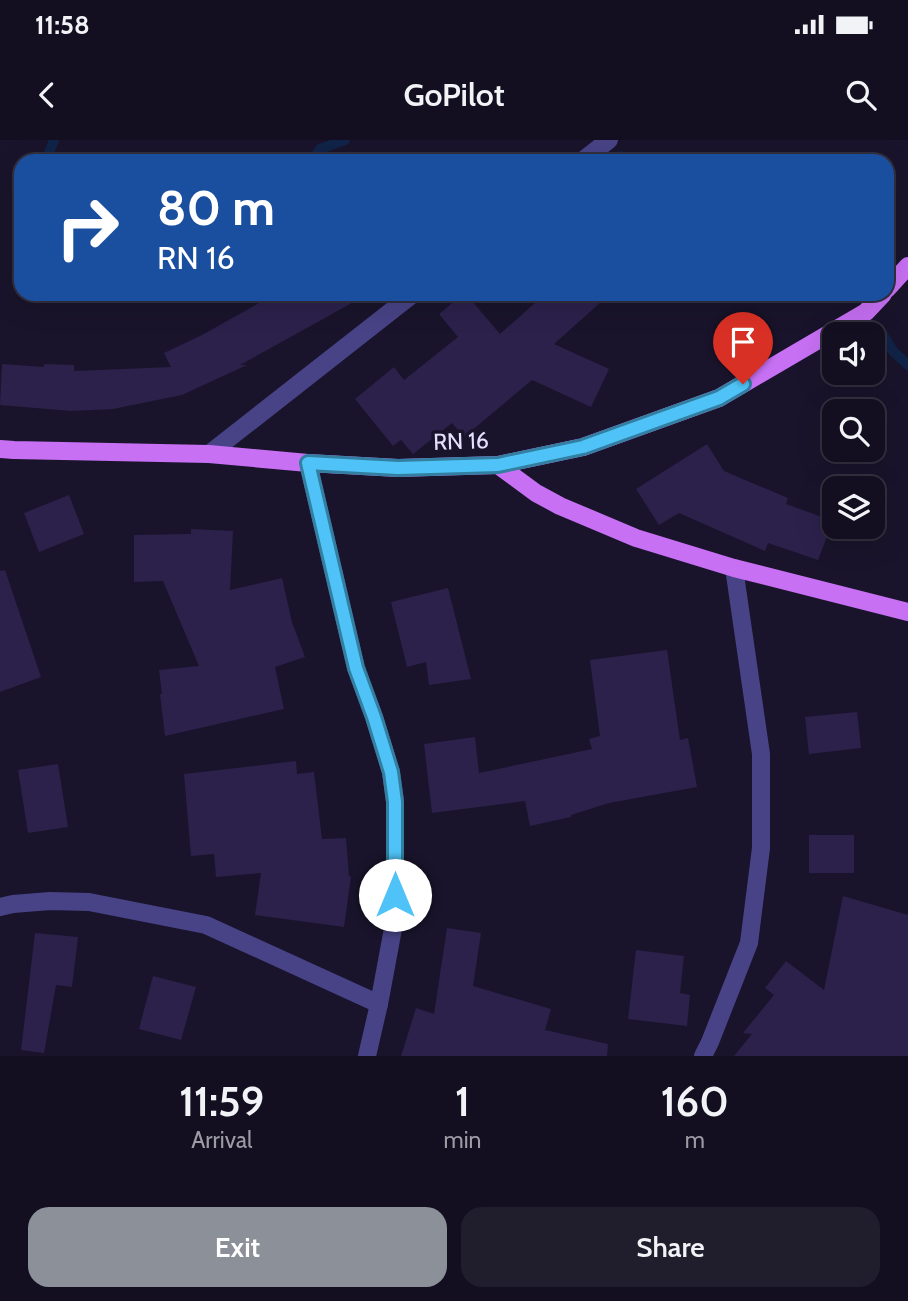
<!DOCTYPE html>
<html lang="en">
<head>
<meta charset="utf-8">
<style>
	body { margin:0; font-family:Cabin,sans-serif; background:#201d2d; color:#f1f3f6; height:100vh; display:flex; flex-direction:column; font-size:26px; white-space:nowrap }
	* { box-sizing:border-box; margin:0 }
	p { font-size:23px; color:#9d9ca5 }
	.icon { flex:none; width:38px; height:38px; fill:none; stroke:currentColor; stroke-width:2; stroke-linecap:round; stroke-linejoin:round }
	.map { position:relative; height:916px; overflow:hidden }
	.sheet { display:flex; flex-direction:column; background:#130f20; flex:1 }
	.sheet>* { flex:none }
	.top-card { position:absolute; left:14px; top:14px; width:880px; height:147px; border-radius:21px; box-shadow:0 7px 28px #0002,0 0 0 2px #322f3e; background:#1a4fa0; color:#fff; overflow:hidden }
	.tools { position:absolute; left:822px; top:182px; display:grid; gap:14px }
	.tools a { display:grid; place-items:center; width:63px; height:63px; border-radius:14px; background:#130f20; box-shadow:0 7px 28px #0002,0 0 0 2px #322f3e; font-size:35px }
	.pin { position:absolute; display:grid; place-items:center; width:60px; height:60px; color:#fff; margin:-72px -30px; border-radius:50% 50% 50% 0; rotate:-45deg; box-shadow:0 0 7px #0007 }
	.pin .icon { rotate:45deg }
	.me { position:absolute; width:77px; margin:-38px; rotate:0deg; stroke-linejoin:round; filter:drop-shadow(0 0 5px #0008) }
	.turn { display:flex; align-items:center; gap:24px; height:147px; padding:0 28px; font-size:32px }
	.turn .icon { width:91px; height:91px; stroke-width:2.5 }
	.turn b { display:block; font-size:49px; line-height:60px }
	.eta { display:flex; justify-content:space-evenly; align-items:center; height:119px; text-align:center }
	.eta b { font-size:42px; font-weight:600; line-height:49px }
	.action { display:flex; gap:14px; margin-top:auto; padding:14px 28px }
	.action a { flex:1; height:80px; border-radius:21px; background:#8c9099; color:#fff; font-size:28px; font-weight:600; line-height:80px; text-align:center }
	.action a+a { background:#201d2d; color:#f1f3f6 }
	.status { display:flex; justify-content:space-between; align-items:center; height:49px; padding:0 35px; background:#130f20; direction:ltr }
	.status svg { height:19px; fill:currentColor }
	header { display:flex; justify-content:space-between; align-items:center; height:91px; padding:0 28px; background:#130f20; font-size:32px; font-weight:600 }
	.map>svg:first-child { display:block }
</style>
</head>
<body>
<div class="status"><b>11:58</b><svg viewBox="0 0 49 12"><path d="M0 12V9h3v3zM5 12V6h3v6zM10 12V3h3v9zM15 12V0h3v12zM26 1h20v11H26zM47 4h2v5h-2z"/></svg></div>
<header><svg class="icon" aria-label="back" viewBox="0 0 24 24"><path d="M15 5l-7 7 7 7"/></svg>GoPilot<svg class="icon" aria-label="search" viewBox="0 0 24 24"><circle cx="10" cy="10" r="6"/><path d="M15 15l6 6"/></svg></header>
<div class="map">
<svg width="908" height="916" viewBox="0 0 908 916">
	<rect width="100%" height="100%" fill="#19142b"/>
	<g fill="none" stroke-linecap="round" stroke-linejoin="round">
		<!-- stream -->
		<g stroke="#102348" stroke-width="10">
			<polyline points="621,16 629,21"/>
			<polyline points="46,21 54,0"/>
			<polyline points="312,21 320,9 345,0"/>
			<polyline points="880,190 893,211 908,225"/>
		</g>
	</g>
	<!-- building -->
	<g fill="#2b214b">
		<polygon points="275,154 368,154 240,225 247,225 182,255 113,269 71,271 0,265 2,224 44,227 44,224 74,225 74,231 171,227 164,213 202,195"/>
		<polygon points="463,154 466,154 500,194 545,154 610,154 554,204 609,229 591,267 532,240 464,297 452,283 413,314 401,300 393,306 355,259 394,227 404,240 458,197 439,174"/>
		<polygon points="707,304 724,331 788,358 786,364 833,381 818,420 768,403 765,411 679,373 659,385 636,349"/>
		<polygon points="69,355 84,394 39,412 24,373"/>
		<polygon points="191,389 233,391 230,450 282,438 292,482 305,517 275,527 284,569 165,596 160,554 162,554 159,530 199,526 163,441 134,442 134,395 191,394"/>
		<polygon points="5,430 41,537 0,552 0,431"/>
		<polygon points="448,448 471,539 429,545 426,522 407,527 391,462"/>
		<polygon points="667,510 680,600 688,598 697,647 609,663 571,675 571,677 530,686 525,661 432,673 424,604 475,597 479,633 592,609 589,599 600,596 590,520"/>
		<polygon points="857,572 861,608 809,614 805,577"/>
		<polygon points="296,621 297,634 314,632 322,699 346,698 349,736 351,737 344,787 255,775 261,733 216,737 214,714 191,716 184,634"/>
		<polygon points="58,624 68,687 28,693 18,630"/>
		<rect x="809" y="695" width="45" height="38"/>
		<polygon points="843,756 908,775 908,916 734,916 752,894 743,893 774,855 765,848 786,821 824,850"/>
		<polygon points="447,788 481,793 473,846 551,869 545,890 608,904 607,916 401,916 416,868 434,874"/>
		<polygon points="35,793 78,797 72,847 56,845 44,913 21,910"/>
		<polygon points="636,810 684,816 680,853 690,855 687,886 628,879"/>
		<polygon points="153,836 196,847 181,900 139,889"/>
	</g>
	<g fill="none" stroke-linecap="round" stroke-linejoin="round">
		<!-- minor -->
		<g stroke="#484386" stroke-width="18">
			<polyline points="582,21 609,0"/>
			<polyline points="209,314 413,154"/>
			<polyline points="308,323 356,528 374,577 391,632 395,661 395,778 379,864 367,916"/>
			<polyline points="0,767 13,764 50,761 89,762 206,785 379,864"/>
			<polyline points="703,916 710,902 749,803 761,708 761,614 734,428"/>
		</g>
		<!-- major -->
		<g stroke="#c770f4" stroke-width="18">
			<polyline points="887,149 908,126"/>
			<polyline points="0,309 14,310 209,314 308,323 398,328 498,325 583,307 719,258 866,172 883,154"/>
			<polyline points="498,325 536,353 560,366 636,398 734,428 908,472"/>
		</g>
	</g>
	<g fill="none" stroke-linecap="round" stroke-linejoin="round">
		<!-- route casing -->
		<g stroke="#337fa1" stroke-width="18">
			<polyline id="route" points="395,755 395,662 391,632 374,577 356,528 308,323 398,328 498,325 583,307 719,258 743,244"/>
		</g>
		<!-- route -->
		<use href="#route" stroke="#4fc3f7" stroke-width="12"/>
	</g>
	<g text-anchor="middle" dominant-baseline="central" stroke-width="7" stroke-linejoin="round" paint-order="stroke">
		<!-- street labels -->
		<g font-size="23" fill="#e5e0fd" stroke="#19142b">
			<text transform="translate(461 301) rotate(-2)">RN 16</text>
		</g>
	</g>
</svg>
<div class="tools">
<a><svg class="icon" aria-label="sound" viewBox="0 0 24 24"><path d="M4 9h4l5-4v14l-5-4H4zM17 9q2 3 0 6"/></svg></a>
<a><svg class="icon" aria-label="search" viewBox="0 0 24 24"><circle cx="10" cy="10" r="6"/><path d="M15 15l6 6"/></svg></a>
<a><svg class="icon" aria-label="layers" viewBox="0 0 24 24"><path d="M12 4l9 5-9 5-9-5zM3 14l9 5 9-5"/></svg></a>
</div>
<div class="pin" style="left:743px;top:244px;background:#d93025"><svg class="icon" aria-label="arrive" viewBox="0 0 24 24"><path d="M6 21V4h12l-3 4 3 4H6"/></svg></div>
<svg class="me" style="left:395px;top:755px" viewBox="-20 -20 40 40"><circle r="19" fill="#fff"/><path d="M0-13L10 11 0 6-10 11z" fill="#4fc3f7"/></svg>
<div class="top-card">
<div class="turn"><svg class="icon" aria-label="right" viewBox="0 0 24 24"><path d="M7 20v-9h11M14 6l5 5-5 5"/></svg><div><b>80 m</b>RN 16</div></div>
</div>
</div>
<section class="sheet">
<div class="eta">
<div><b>11:59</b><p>Arrival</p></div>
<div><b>1</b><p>min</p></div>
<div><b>160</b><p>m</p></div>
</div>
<div class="action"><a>Exit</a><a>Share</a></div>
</section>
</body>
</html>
